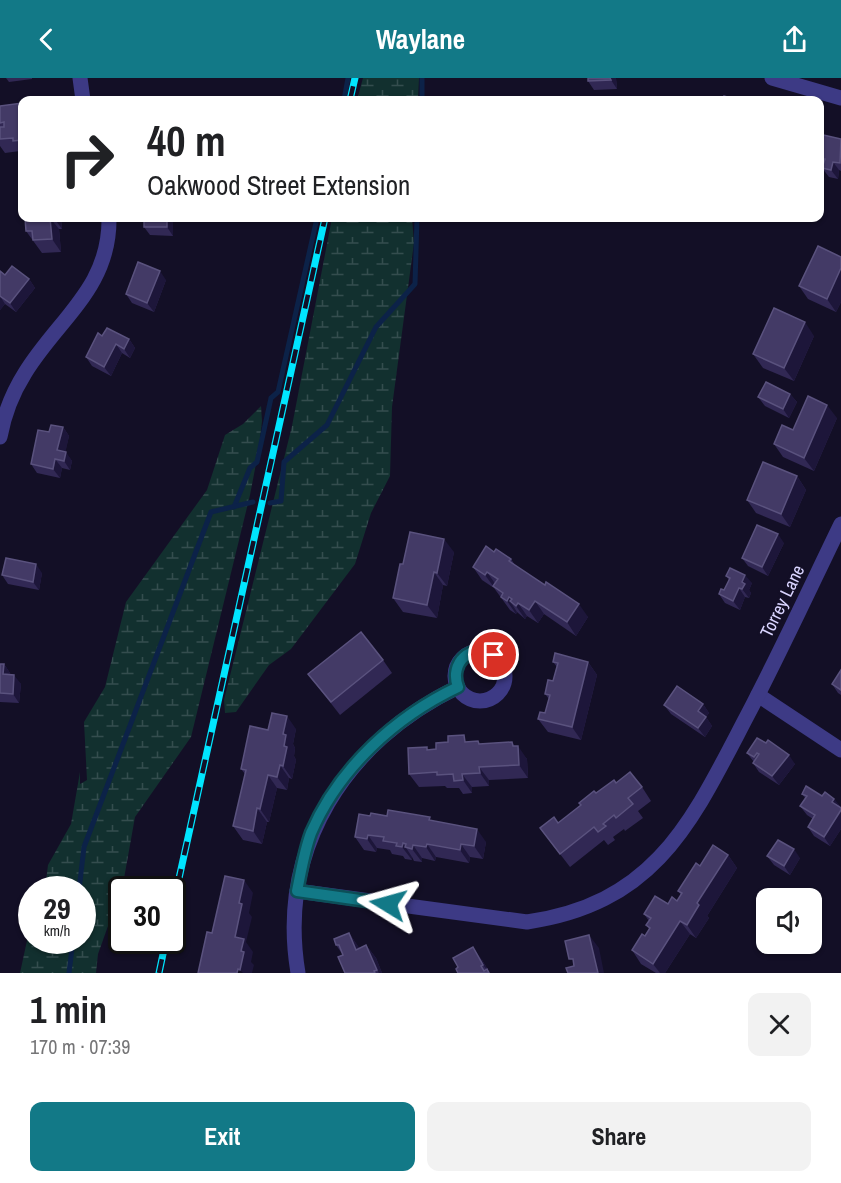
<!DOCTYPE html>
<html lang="en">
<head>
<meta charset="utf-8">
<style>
	body { margin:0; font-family:"Archivo Narrow",sans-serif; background:#f2f2f2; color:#202124; height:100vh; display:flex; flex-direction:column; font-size:22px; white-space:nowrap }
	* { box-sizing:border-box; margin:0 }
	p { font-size:20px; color:#757577 }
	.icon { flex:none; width:33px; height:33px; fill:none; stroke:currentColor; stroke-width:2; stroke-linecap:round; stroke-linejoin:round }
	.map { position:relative; height:895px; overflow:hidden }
	.sheet { display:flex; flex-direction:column; background:#fff; flex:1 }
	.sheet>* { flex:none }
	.guide { position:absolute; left:18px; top:18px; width:806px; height:126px; border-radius:12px; box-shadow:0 2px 4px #0004; background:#fff; color:#202124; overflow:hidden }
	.fabs { position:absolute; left:756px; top:810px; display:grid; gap:12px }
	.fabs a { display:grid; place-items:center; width:66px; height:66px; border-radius:12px; background:#fff; box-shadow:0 2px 4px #0004; font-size:30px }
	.speed { position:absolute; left:18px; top:798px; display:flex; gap:12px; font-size:30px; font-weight:700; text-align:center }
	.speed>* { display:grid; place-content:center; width:78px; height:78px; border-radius:50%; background:#fff; box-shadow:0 2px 4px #0004; line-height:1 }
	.speed small { font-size:15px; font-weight:400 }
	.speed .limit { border:3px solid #111; border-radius:9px; background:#fff; color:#111 }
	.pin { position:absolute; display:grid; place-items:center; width:51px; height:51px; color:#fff; margin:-26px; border:3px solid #fff; border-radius:50%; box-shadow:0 2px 6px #0007 }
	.me { position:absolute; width:66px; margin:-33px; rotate:278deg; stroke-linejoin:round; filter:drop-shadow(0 0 4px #0008) }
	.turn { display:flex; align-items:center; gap:21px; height:126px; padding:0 30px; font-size:27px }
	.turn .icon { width:78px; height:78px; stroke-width:2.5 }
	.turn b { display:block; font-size:42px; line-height:51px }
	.round { display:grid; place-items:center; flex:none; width:63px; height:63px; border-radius:12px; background:#f2f2f2 }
	.overview { display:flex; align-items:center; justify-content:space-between; height:102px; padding:0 30px }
	h1 { font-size:36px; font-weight:700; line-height:45px }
	.cta { display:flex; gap:12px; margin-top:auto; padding:12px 30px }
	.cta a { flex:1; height:69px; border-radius:12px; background:#127987; color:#fff; font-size:24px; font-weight:700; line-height:69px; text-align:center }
	.cta a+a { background:#f2f2f2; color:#202124 }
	header { display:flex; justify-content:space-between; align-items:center; height:78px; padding:0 30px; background:#127987; color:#fff; font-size:27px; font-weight:700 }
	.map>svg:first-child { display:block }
</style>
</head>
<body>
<header><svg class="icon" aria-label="back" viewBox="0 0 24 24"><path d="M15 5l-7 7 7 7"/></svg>Waylane<svg class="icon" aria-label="share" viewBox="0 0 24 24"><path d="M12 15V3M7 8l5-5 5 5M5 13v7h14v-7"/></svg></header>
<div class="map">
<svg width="841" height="895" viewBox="0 0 841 895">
	<defs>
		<pattern id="wetland-marsh" width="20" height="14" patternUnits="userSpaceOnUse" patternTransform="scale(1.5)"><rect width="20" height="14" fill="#12302f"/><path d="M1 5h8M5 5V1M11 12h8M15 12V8" fill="none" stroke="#344d4e"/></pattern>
	</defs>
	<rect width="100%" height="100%" fill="#130f26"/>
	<!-- wetland -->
	<g fill="url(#wetland-marsh)">
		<polygon points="363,0 419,0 418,22 357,22"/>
		<polygon points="332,140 412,140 414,165 392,329 390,398 371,435 355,486 291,571 269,587 236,634 225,635 224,622 292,348"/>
		<polygon points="261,328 262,343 259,370 250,417 191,659 135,739 123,806 98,876 96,895 20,895 28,858 31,851 32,862 82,862 82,812 45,811 48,787 71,746 80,694 80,706 87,702 84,644 105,609 126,524 207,412 225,357 243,346"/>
	</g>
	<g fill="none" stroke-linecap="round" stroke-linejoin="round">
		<!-- stream -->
		<g stroke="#0c2248" stroke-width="5">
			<polyline points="344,22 348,0"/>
			<polyline points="422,22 422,0"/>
			<polyline points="270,425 281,423 284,384 327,347 376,249 415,206 417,140"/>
			<polyline points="234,429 250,390 257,384 271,320 278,314 317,140"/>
			<polyline points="79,812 84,769 211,434 253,424"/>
			<polyline points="69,895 73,862"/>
		</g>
		<!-- minor -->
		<g stroke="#3d3a85" stroke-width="15">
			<polyline points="80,0 83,22"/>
			<polyline points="772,0 841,20"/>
			<path d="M0,359C4,337 13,314 25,295C58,241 110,210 109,140"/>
			<circle cx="480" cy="598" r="25"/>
			<polyline points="758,617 841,672"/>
			<path d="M297,813L527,844C657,825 692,743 747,638C780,575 810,510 841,446"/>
			<path d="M298,895C277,769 346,663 458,609"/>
		</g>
		<!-- rail casing -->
		<g stroke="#00e5ff" stroke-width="7">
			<g id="rail">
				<polyline points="350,22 355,0"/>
				<polyline points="172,832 325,140"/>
				<polyline points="159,895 166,862"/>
			</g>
		</g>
		<!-- rail -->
		<use href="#rail" stroke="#130f26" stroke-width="4.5" stroke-dasharray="14" stroke-linecap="butt"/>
	</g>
	<!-- wall -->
	<g fill="#312854">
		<polygon points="6,0 32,0 32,1 9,4"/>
		<polygon points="588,0 616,0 617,11 594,12 588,3"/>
		<polygon points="22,26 22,77 20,73 5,75 0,68 0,28"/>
		<polygon points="819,56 841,61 841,93 839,92 838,101 829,99 822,90 823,88 819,87"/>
		<polygon points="29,140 61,140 62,151 59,151 61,174 42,175 26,153"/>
		<polygon points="173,140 173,158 150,157 144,149"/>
		<polygon points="841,179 841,224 836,234 808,221 799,208"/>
		<polygon points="0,193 5,197 29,201 35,210 16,234 5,226 0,232"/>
		<polygon points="166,202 154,234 132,225 126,216"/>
		<polygon points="102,258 129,261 135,270 130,280 122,275 111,298 92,288 86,279"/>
		<polygon points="814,258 794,303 763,290 753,276"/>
		<polygon points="790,316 797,324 789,340 765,328 758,319"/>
		<polygon points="837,340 814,393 783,379 774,366 793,352"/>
		<polygon points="63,349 69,358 65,374 72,383 70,392 62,390 60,400 37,395 31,386 49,354"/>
		<polygon points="797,398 806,412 790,449 756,435 747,422"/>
		<polygon points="784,465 768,498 748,488 742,480"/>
		<polygon points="454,474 447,508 443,507 437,540 403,534 393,520 403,486"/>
		<polygon points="494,474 511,481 515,487 588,539 576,558 544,536 538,545 527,538 525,541 517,534 516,536 510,532 494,510 482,502 473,489"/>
		<polygon points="42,495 39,512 8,506 2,497"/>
		<polygon points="726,498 752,505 749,512 751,515 749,520 745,519 740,532 725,525 719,516 724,512 729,502"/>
		<polygon points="383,582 392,595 340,637 308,596"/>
		<polygon points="553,584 588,584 597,597 581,662 548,654 538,641 545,635 549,621 545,616 553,603 557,589"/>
		<polygon points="0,586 4,586 10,595 10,597 21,606 19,625 0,624"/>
		<polygon points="841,592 841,617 838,615 832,606"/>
		<polygon points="703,626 709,635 706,639 712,648 705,659 671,636 664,627"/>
		<polygon points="296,651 293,666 295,670 294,678 296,682 292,701 289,700 287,712 277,710 269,744 267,744 262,766 243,762 233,748 245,696 241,691 268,652"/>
		<polygon points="757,660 795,686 779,707 759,694 753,685 754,684 747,675"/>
		<polygon points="469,664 480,666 515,668 527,681 528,700 489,702 489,708 472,709 472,715 463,716 459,710 447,710 445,708 419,709 409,696 429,672 436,671"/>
		<polygon points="616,705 642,709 651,723 638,733 643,740 625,753 624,751 613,759 615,762 608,767 604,762 570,789 540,750 558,745 596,715"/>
		<polygon points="802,716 834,721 841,730 841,751 830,768 814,758 808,749 813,741 807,737 800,728 805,720"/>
		<polygon points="370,738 387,738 433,743 486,764 483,781 470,779 469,785 436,779 435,783 422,780 422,784 414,783 412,779 412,782 405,781 403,778 392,776 390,772 377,770 376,774 364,772 355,759"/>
		<polygon points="728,777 737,790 707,838 709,840 696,860 690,856 665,895 656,895 641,886 632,872 645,858 649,851 646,847 649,843 644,836 677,823 681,817 678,813 700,788"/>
		<polygon points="767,778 800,780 790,797 774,787"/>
		<polygon points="349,855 359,870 366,867 376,880 382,895 345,895 343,877 336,867"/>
		<polygon points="482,882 490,895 458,895"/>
	</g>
	<!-- shaded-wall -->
	<g fill="#1d163a">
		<polygon points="610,0 616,0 617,11 611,2"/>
		<polygon points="833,84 839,92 838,101 831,92"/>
		<polygon points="50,140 59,151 61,174 52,161"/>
		<polygon points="54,140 61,140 62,151"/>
		<polygon points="167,140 173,140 173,158 167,149"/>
		<polygon points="841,190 841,224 836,234 827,221"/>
		<polygon points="160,193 166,202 154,234 147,225"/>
		<polygon points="29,201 35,210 16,234 10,225"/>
		<polygon points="0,218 5,226 0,232"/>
		<polygon points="805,244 814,258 794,303 784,290"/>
		<polygon points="129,261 135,270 130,280 124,271"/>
		<polygon points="116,266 122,275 111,298 104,289"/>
		<polygon points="790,316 797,324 789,340 783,331"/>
		<polygon points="827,327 837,340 814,393 804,380"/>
		<polygon points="63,349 69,358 64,381 57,372"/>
		<polygon points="66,374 72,383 70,392 64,383"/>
		<polygon points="55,381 62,390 60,400 53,391"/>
		<polygon points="797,398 806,412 790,449 781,436"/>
		<polygon points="778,456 784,465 768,498 762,489"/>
		<polygon points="444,461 454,474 447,508 437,495"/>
		<polygon points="36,486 42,495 39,512 33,504"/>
		<polygon points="434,494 443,507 437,540 427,527"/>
		<polygon points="487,494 496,507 493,508 485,497"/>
		<polygon points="745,497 752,505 749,512 751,515 749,520 742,511 742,504"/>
		<polygon points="739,510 745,519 740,532 733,523"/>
		<polygon points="509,519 515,527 510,523 517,534 516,536 507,523"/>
		<polygon points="535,523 544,536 538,545 529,532"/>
		<polygon points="518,525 527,538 525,541 516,528"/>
		<polygon points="579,526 588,539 576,558 567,544"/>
		<polygon points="588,584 597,597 581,662 572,649"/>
		<polygon points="4,586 10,595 10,605 3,596"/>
		<polygon points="14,597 21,606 19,625 13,616"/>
		<polygon points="703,626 709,635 706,639 712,648 705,659 698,650 698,633"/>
		<polygon points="287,638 296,651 293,666 295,670 294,678 296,682 292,701 283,688 284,668 283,656"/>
		<polygon points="512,664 518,672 518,668 527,681 528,700 519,687"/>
		<polygon points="789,677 795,686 779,707 772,698"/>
		<polygon points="280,687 289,700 287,712 277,699"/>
		<polygon points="479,689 489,702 489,708 480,695"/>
		<polygon points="462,696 472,709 472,715 463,702"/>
		<polygon points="268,697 277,710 269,744 260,731"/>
		<polygon points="834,721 841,729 832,724"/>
		<polygon points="257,730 267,744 262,766 253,753"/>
		<polygon points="841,732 841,751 830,768 824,759"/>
		<polygon points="477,751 486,764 483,781 474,768"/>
		<polygon points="368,757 377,770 376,774 367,761"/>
		<polygon points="403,765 412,779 412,782 402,769"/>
		<polygon points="427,766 436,779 435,783 426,769"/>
		<polygon points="461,766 470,779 469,785 460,772"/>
		<polygon points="413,767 422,780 422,784 412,771"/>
		<polygon points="794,771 800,780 790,797 784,788"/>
		<polygon points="728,777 737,790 707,838 709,840 696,860 687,847 697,825"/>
		<polygon points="244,802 253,815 249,835 252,839 246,864 253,874 251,884 254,887 252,895 243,895 240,892 241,873 235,859 239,825"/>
		<polygon points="680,843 690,856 665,895 660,895 653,886"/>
		<polygon points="349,855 358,868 365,885 356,872"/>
		<polygon points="589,857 599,870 604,895 598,895"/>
		<polygon points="366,867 376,880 382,895 379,895 377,892"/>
		<polygon points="473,869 482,882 490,895 483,887"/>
	</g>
	<!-- building -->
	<g fill="#433a66" stroke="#5a527e" stroke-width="1.5">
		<polygon points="588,0 610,0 611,2 588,3"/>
		<polygon points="724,18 737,22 723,22"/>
		<polygon points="22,25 22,62 13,63 13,60 0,61 0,49 4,49 4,44 0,45 0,28"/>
		<polygon points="819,56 841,61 840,85 833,84 831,92 822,90 825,81 819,80"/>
		<polygon points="25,140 50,140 52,161 33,162 32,153 26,153"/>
		<rect x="144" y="140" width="23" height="9"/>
		<polygon points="818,168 841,179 841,190 827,221 799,208"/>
		<polygon points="138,184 160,193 147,225 126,216"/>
		<polygon points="12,188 29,201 10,225 0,218 0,193 5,197"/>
		<polygon points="774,230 805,244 784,290 753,276"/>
		<polygon points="107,250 129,261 124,271 116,266 104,289 86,279 98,255 102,258"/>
		<polygon points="766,304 790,316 783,331 758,319"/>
		<polygon points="808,318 827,327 804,380 774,366 782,347 793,352"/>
		<polygon points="51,347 63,349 57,372 66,374 64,383 55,381 53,391 31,386 38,352 49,354"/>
		<polygon points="763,384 797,398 781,436 747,422"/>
		<polygon points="757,447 778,456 762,489 742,480"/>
		<polygon points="410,454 444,461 437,495 434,494 427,527 393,520 400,486 403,486"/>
		<polygon points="486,468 494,474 496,471 511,481 509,483 545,507 546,504 579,526 567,544 535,523 529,532 518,525 516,528 510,523 512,521 509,519 507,523 501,519 503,515 493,508 498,501 487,494 485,497 473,489"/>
		<polygon points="6,480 36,486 33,504 2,497"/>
		<polygon points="730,490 745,497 742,504 745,506 742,511 739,510 733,523 719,516 721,511 724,512 730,500 726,498"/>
		<polygon points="361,554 383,582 331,624 308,596"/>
		<polygon points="555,575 588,584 572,649 538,641 540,634 545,635 550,617 545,616 548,602 553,603 558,585 553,584"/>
		<polygon points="0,586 4,586 3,596 14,597 13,616 0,615"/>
		<polygon points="841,592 841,612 832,606"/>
		<polygon points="677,608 703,626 698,633 706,639 698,650 664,627"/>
		<polygon points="272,635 287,638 283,656 286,657 284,668 287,669 283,688 280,687 277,699 268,697 260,731 257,730 253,753 233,748 246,692 241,691 250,648 268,652"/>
		<polygon points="464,657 465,664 478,663 479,666 512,664 513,668 518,668 519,687 479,689 480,695 462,696 463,702 454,703 453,696 437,697 437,694 409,696 408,670 427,669 427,672 436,671 436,665 448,664 448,658"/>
		<polygon points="757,660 766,665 768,662 789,677 772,698 753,685 759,676 757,675 754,679 747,675"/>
		<polygon points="630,694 642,709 628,720 633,726 616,740 614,737 603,746 606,748 598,754 594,749 560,776 540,750 554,739 558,745 581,727 579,725 594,713 596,715 614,702 616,705"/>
		<polygon points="806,708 822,718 825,714 834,721 832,724 841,730 841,732 824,759 808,749 815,737 800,728 807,718 802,716"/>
		<polygon points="388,732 430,739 429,742 477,751 474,768 461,766 460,772 427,766 426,769 413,767 412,771 405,769 406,766 403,765 402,769 396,768 397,765 383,763 384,759 368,757 367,761 355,759 359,736 370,738 371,735 387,738"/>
		<polygon points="778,762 794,771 784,788 767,778"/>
		<polygon points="713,767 728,777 697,825 699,827 687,847 680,843 653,886 632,872 642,856 645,858 650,850 646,847 651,840 644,836 655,818 668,826 672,819 677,823 682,815 678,813 696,785 700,788"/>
		<polygon points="225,798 244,802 239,825 242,826 235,859 244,861 241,873 244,874 240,892 238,891 237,895 198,895 207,854 212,855"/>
		<polygon points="349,855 356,872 366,867 377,892 374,893 375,895 345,895 338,879 343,877 339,867 336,867 334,861"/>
		<polygon points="589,857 598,895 568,895 566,890 574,888 573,881 569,881 565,863"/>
		<polygon points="473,869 483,887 481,888 484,893 487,891 489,895 458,895 456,891 458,889 453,880"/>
	</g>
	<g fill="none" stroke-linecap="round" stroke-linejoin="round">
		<!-- route casing -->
		<g stroke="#0c4f58" stroke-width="15">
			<path id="route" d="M388,826L297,813C301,794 304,774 311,755C339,690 395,639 458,609C449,585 471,564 494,577"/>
		</g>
		<!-- route -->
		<use href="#route" stroke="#127987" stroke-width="10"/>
	</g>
	<g text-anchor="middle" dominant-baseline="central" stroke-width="4.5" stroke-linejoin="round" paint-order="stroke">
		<!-- street labels -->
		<g font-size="18" fill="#d9d4ff" stroke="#130f26">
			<text transform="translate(782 523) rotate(-64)">Torrey Lane</text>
		</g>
	</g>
</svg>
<div class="fabs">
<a><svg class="icon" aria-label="sound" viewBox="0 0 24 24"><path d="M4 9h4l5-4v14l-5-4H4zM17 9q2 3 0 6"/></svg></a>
</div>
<div class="speed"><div>29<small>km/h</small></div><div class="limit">30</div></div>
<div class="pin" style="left:494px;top:577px;background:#d93025"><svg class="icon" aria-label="arrive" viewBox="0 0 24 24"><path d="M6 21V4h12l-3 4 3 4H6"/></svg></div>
<svg class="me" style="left:388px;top:826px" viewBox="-20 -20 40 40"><path d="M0-17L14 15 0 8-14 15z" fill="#127987" stroke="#fff" stroke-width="4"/></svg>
<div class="guide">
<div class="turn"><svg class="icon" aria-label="right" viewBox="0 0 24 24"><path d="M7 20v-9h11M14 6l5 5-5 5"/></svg><div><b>40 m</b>Oakwood Street Extension</div></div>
</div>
</div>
<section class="sheet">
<div class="overview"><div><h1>1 min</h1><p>170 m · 07:39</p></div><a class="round"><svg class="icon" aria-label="close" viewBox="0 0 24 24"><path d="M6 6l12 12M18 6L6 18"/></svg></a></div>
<div class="cta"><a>Exit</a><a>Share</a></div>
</section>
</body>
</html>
